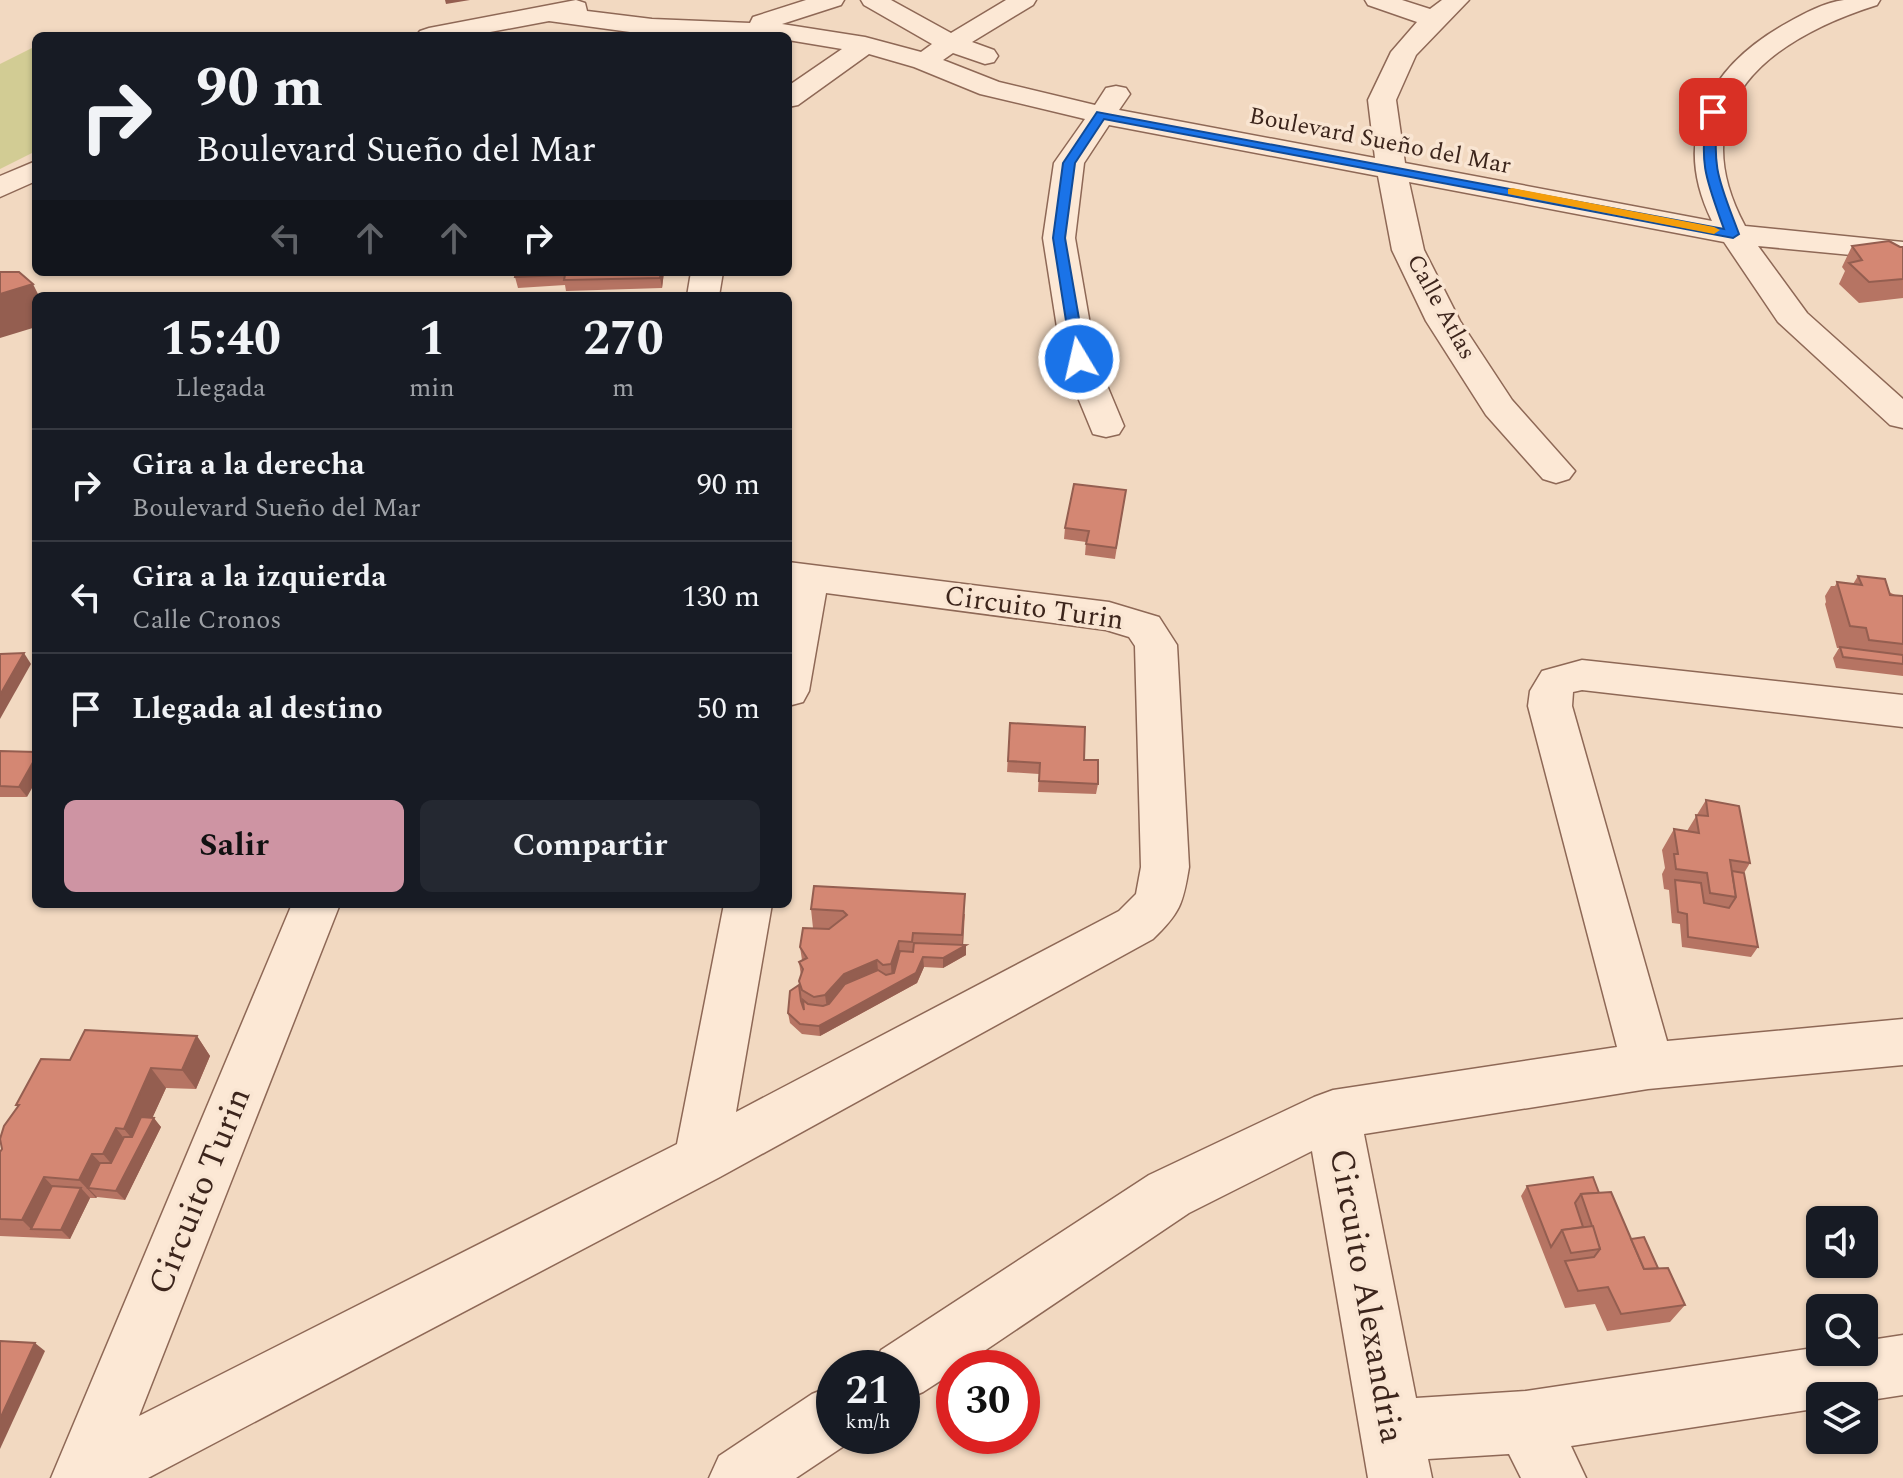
<!DOCTYPE html>
<html lang="es">
<head>
<meta charset="utf-8">
<style>
	body { margin:0; font-family:Spectral,serif; background:#242831; color:#f1f3f6; height:100vh; display:flex; flex-direction:column; font-size:30px; white-space:nowrap }
	* { box-sizing:border-box; margin:0 }
	p { font-size:26px; color:#9ea1a6 }
	.icon { flex:none; width:44px; height:44px; fill:none; stroke:currentColor; stroke-width:2; stroke-linecap:round; stroke-linejoin:round }
	.map { position:relative; flex:1; overflow:hidden }
	.sheet { position:absolute; left:32px; top:292px; width:760px; height:616px; display:flex; flex-direction:column; background:#171b24; border-radius:12px; box-shadow:0 2px 6px #0004 }
	.sheet>* { flex:none }
	.hud { position:absolute; left:32px; top:32px; width:760px; height:244px; border-radius:12px; box-shadow:0 2px 6px #0004; background:#171b24; color:#f1f3f6; overflow:hidden }
	.tools { position:absolute; left:1806px; top:1206px; display:grid; gap:16px }
	.tools a { display:grid; place-items:center; width:72px; height:72px; border-radius:12px; background:#171b24; box-shadow:0 2px 6px #0004; font-size:40px }
	.speed { position:absolute; left:816px; top:1350px; display:flex; gap:16px; font-size:40px; font-weight:700; text-align:center }
	.speed>* { display:grid; place-content:center; width:104px; height:104px; border-radius:50%; background:#171b24; box-shadow:0 2px 6px #0004; line-height:1 }
	.speed small { font-size:20px; font-weight:400 }
	.speed .limit { border:12px solid #d22; background:#fff; color:#111 }
	.pin { position:absolute; display:grid; place-items:center; width:68px; height:68px; color:#fff; margin:-34px; border-radius:16px; box-shadow:0 4px 12px #0006 }
	.me { position:absolute; width:88px; margin:-44px; rotate:351deg; stroke-linejoin:round; filter:drop-shadow(0 0 6px #0008) }
	.turn { display:flex; align-items:center; gap:28px; height:168px; padding:0 32px; font-size:36px }
	.turn .icon { width:104px; height:104px; stroke-width:2.5 }
	.turn b { display:block; font-size:56px; line-height:68px }
	.lanes { display:flex; align-items:center; height:76px; padding:0 32px; background:#0003; justify-content:center; gap:40px; direction:ltr }
	.lanes .off { opacity:.35 }
	.eta { display:flex; justify-content:space-evenly; align-items:center; height:136px; text-align:center }
	.eta b { font-size:48px; font-weight:700; line-height:56px }
	.action { display:flex; gap:16px; margin-top:auto; padding:16px 32px }
	.action a { flex:1; height:92px; border-radius:12px; background:#ce94a3; color:#111; font-size:32px; font-weight:700; line-height:92px; text-align:center }
	.action a+a { background:#242831; color:#f1f3f6 }
	ul { padding:0; list-style:none }
	li { display:flex; align-items:center; gap:24px; height:112px; padding:0 32px; border-top:2px solid #363941 }
	li div { flex:1 }
	li b { display:block; font-size:30px }
	li em { font-style:normal }
	.map>svg:first-child { display:block }
</style>
</head>
<body>
<div class="map">
<svg width="1903" height="1478" viewBox="0 0 1903 1478">
	<rect width="100%" height="100%" fill="#f2d9c1"/>
	<!-- green -->
	<polygon fill="#d2cc94" points="36,46 36,151 0,169 0,64"/>
	<g fill="none" stroke-linecap="round" stroke-linejoin="round">
		<!-- minor casing -->
		<g stroke="#8e6856" stroke-width="3">
			<g id="minor">
				<path d="M576,0L585,3L587,11L652,19L750,23L753,17L806,0H844L841,5L782,24L865,37L921,52L932,44L864,5L861,0H891L951,33L1006,0H1036L1033,5L972,42L994,50L998,56L994,62L985,64L953,53L943,60L999,82L1095,105L1106,88L1116,86L1126,88L1130,94L1119,110L1375,158L1368,100L1391,52L1417,22L1368,5L1365,0H1402L1430,9L1442,0H1469L1416,55L1396,100L1405,163L1712,221C1670,136 1709,66 1787,23C1803,14 1825,2 1844,0C1856,0 1868,0 1880,0L1877,5C1770,39 1680,105 1745,226L1903,242V260L1758,246L1807,313L1903,399V428L1890,425L1778,322L1724,242L1409,182L1424,250L1460,321L1512,400L1575,471L1569,479L1556,483L1543,479L1486,415L1426,321L1392,250L1378,176L1109,125L1084,163L1075,238L1096,359L1124,426L1119,434L1106,437L1093,434L1062,359L1043,238L1054,163L1085,119L980,94L914,67L869,54L798,105L788,107V86L842,49L788,40V36L652,35L549,21L469,36H416L420,31L429,28Z"/>
				<polygon points="36,161 36,181 0,197 0,176"/>
				<polygon points="691,272 723,272 719,296 687,296"/>
				<path d="M788,562L1109,602L1159,617L1177,645L1189,867C1183,904 1180,913 1153,939L720,1177L148,1478H51L292,904H340L139,1416L677,1144L724,904H772L736,1112L1119,911L1136,894L1141,867L1135,646L1129,637L1106,630L826,593L809,691L803,702L788,706Z"/>
				<polygon points="1582,660 1903,695 1903,727 1582,690 1573,692 1572,706 1667,1041 1903,1019 1903,1065 1648,1089 1364,1134 1416,1398 1526,1391 1820,1347 1820,1352 1864,1352 1864,1341 1903,1335 1903,1395 1864,1401 1864,1396 1820,1396 1820,1408 1571,1446 1586,1478 1521,1478 1509,1454 1428,1459 1432,1478 1368,1478 1312,1151 1189,1213 959,1368 954,1368 954,1372 923,1392 902,1401 902,1368 873,1368 881,1350 1149,1175 1314,1097 1333,1090 1617,1047 1528,706 1530,691 1542,671"/>
				<polygon points="834,1385 834,1436 856,1438 796,1478 709,1478 719,1456 812,1394"/>
			</g>
		</g>
		<!-- minor -->
		<use href="#minor" fill="#fce8d5" fill-rule="evenodd"/>
	</g>
	<!-- wall -->
	<g fill="#b67463">
		<polygon points="1852,246 1903,247 1903,298 1859,303 1839,284 1845,271 1842,267"/>
		<polygon points="516,272 664,272 662,288 566,291 565,285 518,288 515,277"/>
		<polygon points="1126,490 1115,559 1085,555 1086,542 1064,539 1065,528"/>
		<polygon points="1858,576 1895,595 1903,596 1903,676 1836,668 1833,658 1839,648 1837,648 1825,604 1826,602 1825,596 1831,586 1835,586 1837,582 1853,584"/>
		<polygon points="1010,723 1084,760 1098,784 1096,794 1038,792 1039,774 1007,772"/>
		<polygon points="0,751 27,797 0,797"/>
		<polygon points="1706,800 1750,863 1744,873 1758,947 1751,957 1682,947 1680,924 1672,923 1669,890 1664,889 1662,874 1665,868 1662,850 1674,829 1687,831"/>
		<polygon points="811,909 965,914 963,945 966,955 943,968 924,967 917,983 820,1036 802,1034 790,1023 788,1013 799,985 799,981 801,976 799,962 802,960 800,947 813,928"/>
		<polygon points="197,1036 210,1056 196,1089 166,1088 152,1118 161,1127 125,1200 97,1197 96,1198 90,1198 70,1239 0,1236 0,1152 18,1107 16,1105 70,1060"/>
		<polygon points="1527,1186 1599,1193 1631,1239 1658,1268 1685,1305 1670,1322 1607,1331 1595,1304 1565,1308 1521,1196"/>
	</g>
	<!-- shaded-wall -->
	<g fill="#945e50">
		<polygon points="445,0 470,0 446,4"/>
		<polygon points="661,272 664,272 662,288 660,278"/>
		<polygon points="33,284 39,296 36,296 36,327 0,338 0,294"/>
		<polygon points="24,653 31,664 0,719 0,695"/>
		<polygon points="36,757 36,781 27,797 19,787"/>
		<polygon points="965,894 963,947 966,945 966,955 943,968 943,958 962,947"/>
		<polygon points="899,941 900,961 892,984 891,964"/>
		<polygon points="923,957 924,967 917,983 820,1036 819,1026"/>
		<polygon points="877,960 879,980 828,1015 825,995 844,974"/>
		<polygon points="197,1036 210,1056 196,1089 182,1070"/>
		<polygon points="151,1068 166,1088 141,1143 154,1118 161,1127 125,1200 116,1191 139,1147 124,1129"/>
		<polygon points="116,1128 131,1147 119,1173 103,1154"/>
		<polygon points="92,1154 109,1172 88,1188 97,1197 96,1198 79,1180"/>
		<polygon points="44,1177 61,1195 31,1229 40,1238 22,1220"/>
		<polygon points="81,1188 90,1198 70,1239 61,1230"/>
		<polygon points="35,1343 45,1351 0,1449 0,1419"/>
	</g>
	<!-- building -->
	<g fill="#d48773" stroke="#945e50" stroke-width="2">
		<polygon points="1889,241 1900,247 1903,247 1903,279 1869,282 1849,263 1862,260 1852,246"/>
		<polygon points="0,272 19,272 33,284 0,294"/>
		<polygon points="516,272 661,272 660,278 564,280 565,275 515,277"/>
		<polygon points="1074,484 1126,490 1116,548 1086,544 1089,531 1065,528"/>
		<polygon points="1858,576 1885,579 1890,595 1903,596 1903,644 1869,640 1866,628 1850,626 1837,582 1862,585"/>
		<polygon points="1840,647 1903,655 1903,664 1843,657"/>
		<polygon points="24,653 0,695 0,654"/>
		<polygon points="1010,723 1085,727 1084,760 1098,760 1098,784 1039,781 1040,763 1008,761"/>
		<polygon points="0,751 36,752 36,757 19,787 0,786"/>
		<polygon points="1706,800 1739,806 1750,863 1730,860 1736,897 1710,893 1707,873 1676,869 1674,854 1678,854 1674,829 1699,833 1696,815 1708,816"/>
		<polygon points="1732,871 1744,873 1758,947 1688,937 1687,914 1678,912 1675,880 1701,883 1704,903 1729,908 1736,897"/>
		<polygon points="814,886 965,894 962,935 913,933 912,942 899,941 891,964 883,965 877,960 844,974 825,995 814,997 802,990 799,981 803,969 799,962 807,958 800,947 803,928 829,929 847,915 843,911 811,909"/>
		<polygon points="914,943 966,945 943,958 923,957 916,973 819,1026 800,1024 788,1013 790,991 799,985 801,1001 804,1010 803,1000 808,1004 823,1006 829,1004 845,984 878,970 886,975 894,973 900,951 913,952"/>
		<polygon points="85,1030 197,1036 182,1070 151,1068 124,1129 116,1128 103,1154 92,1154 79,1180 44,1177 22,1220 0,1219 0,1152 2,1149 0,1139 4,1126 19,1105 16,1105 41,1059 70,1060"/>
		<polygon points="141,1117 154,1118 116,1191 88,1188 100,1163 111,1163 124,1137 132,1137"/>
		<polygon points="1593,1177 1599,1193 1581,1194 1575,1203 1583,1227 1562,1230 1551,1247 1527,1186"/>
		<polygon points="52,1186 81,1188 61,1230 31,1229"/>
		<polygon points="1611,1192 1644,1269 1668,1268 1685,1305 1621,1314 1608,1287 1578,1291 1565,1261 1594,1257 1600,1249 1581,1194"/>
		<polygon points="1593,1226 1600,1249 1571,1253 1562,1230"/>
		<polygon points="1644,1237 1658,1268 1644,1269 1631,1239"/>
		<polygon points="0,1341 35,1343 0,1419"/>
	</g>
	<!-- route -->
	<path fill="#1a73e8" stroke="#114b97" stroke-width="2" d="M1713,108L1719,112C1710,167 1720,183 1739,234L1733,238L1104,119L1075,163L1065,238L1086,359L1079,364L1072,359L1053,238L1063,163L1097,112L1724,229C1706,179 1699,165 1707,112Z"/>
	<!-- slow -->
	<polygon fill="#f59e0b" points="1512,188 1714,227 1720,230 1714,234 1508,194 1508,189"/>
	<g text-anchor="middle" dominant-baseline="central" stroke-width="7" stroke-linejoin="round" paint-order="stroke">
		<!-- far-street labels -->
		<g font-size="24" fill="#3c251c" stroke="#f9e5d2">
			<text transform="translate(1380 141) rotate(11)">Boulevard Sueño del Mar</text>
			<text transform="translate(1441 307) rotate(61)">Calle Atlas</text>
		</g>
		<!-- street labels -->
		<g font-size="28" fill="#3c251c" stroke="#f9e5d2">
			<text transform="translate(1034 608) rotate(8)">Circuito Turin</text>
		</g>
		<!-- near-street labels -->
		<g font-size="34" fill="#3c251c" stroke="#f9e5d2">
			<text transform="translate(200 1191) rotate(-68)">Circuito Turin</text>
			<text transform="translate(1366 1296) rotate(80)">Circuito Alexandria</text>
		</g>
	</g>
</svg>
<div class="tools">
<a><svg class="icon" aria-label="sound" viewBox="0 0 24 24"><path d="M4 9h4l5-4v14l-5-4H4zM17 9q2 3 0 6"/></svg></a>
<a><svg class="icon" aria-label="search" viewBox="0 0 24 24"><circle cx="10" cy="10" r="6"/><path d="M15 15l6 6"/></svg></a>
<a><svg class="icon" aria-label="layers" viewBox="0 0 24 24"><path d="M12 4l9 5-9 5-9-5zM3 14l9 5 9-5"/></svg></a>
</div>
<div class="speed"><div>21<small>km/h</small></div><div class="limit">30</div></div>
<div class="pin" style="left:1713px;top:112px;background:#d93025"><svg class="icon" aria-label="arrive" viewBox="0 0 24 24"><path d="M6 21V4h12l-3 4 3 4H6"/></svg></div>
<svg class="me" style="left:1079px;top:359px" viewBox="-20 -20 40 40"><circle r="17" fill="#1a73e8" stroke="#fff" stroke-width="3"/><path d="M0-11L8 9 0 5-8 9z" fill="#fff"/></svg>
<div class="hud">
<div class="turn"><svg class="icon" aria-label="right" viewBox="0 0 24 24"><path d="M7 20v-9h11M14 6l5 5-5 5"/></svg><div><b>90 m</b>Boulevard Sueño del Mar</div></div>
<div class="lanes"><svg class="icon off" aria-label="left" viewBox="0 0 24 24"><path d="M17 20v-9H6M10 6l-5 5 5 5"/></svg><svg class="icon off" aria-label="ahead" viewBox="0 0 24 24"><path d="M12 20V5M6 11l6-6 6 6"/></svg><svg class="icon off" aria-label="ahead" viewBox="0 0 24 24"><path d="M12 20V5M6 11l6-6 6 6"/></svg><svg class="icon" aria-label="right" viewBox="0 0 24 24"><path d="M7 20v-9h11M14 6l5 5-5 5"/></svg></div>
</div>
<section class="sheet">
<div class="eta">
<div><b>15:40</b><p>Llegada</p></div>
<div><b>1</b><p>min</p></div>
<div><b>270</b><p>m</p></div>
</div>
<ul>
<li><svg class="icon" aria-label="right" viewBox="0 0 24 24"><path d="M7 20v-9h11M14 6l5 5-5 5"/></svg><div><b>Gira a la derecha</b><p>Boulevard Sueño del Mar</p></div><em>90 m</em></li>
<li><svg class="icon" aria-label="left" viewBox="0 0 24 24"><path d="M17 20v-9H6M10 6l-5 5 5 5"/></svg><div><b>Gira a la izquierda</b><p>Calle Cronos</p></div><em>130 m</em></li>
<li><svg class="icon" aria-label="arrive" viewBox="0 0 24 24"><path d="M6 21V4h12l-3 4 3 4H6"/></svg><div><b>Llegada al destino</b></div><em>50 m</em></li>
</ul>
<div class="action"><a>Salir</a><a>Compartir</a></div>
</section>
</div>
</body>
</html>
